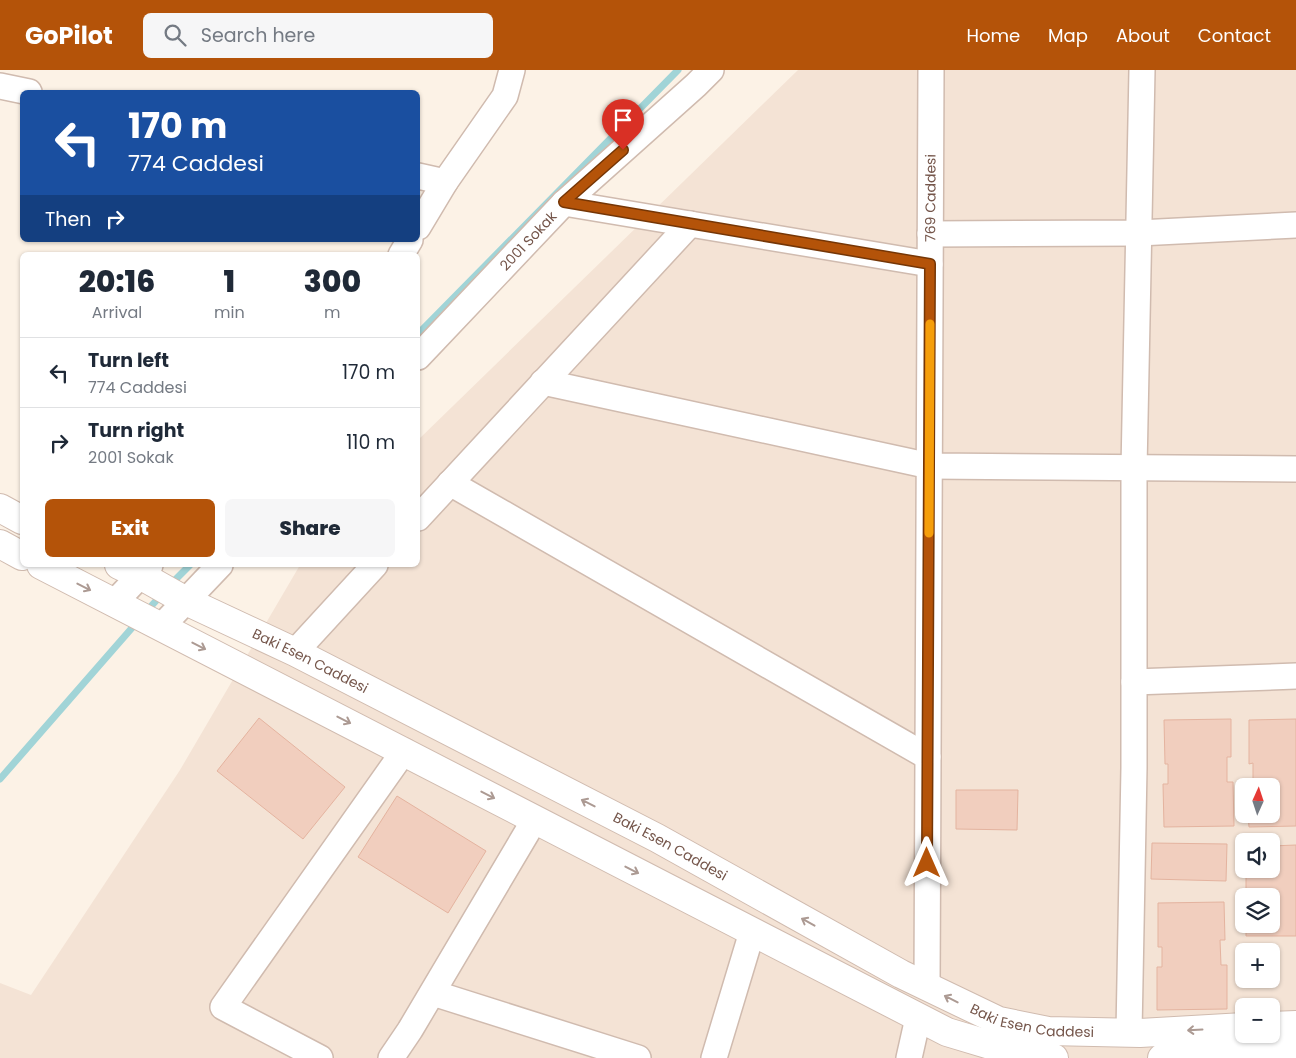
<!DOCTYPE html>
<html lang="en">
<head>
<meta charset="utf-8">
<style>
	body { margin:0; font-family:Poppins,sans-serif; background:#f6f6f7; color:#1f2937; height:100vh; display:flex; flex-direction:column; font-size:19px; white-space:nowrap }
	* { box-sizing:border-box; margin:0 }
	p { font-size:16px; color:#747a83 }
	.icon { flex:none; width:28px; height:28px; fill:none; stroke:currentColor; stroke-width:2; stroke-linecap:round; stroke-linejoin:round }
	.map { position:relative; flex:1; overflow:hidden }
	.details { position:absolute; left:20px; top:182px; width:400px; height:315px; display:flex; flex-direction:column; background:#fff; border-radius:8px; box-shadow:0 1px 4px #0004 }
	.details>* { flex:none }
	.banner { position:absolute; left:20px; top:20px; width:400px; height:152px; border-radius:8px; box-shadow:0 1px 4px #0004; background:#1a4fa0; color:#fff; overflow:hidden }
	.needle { width:32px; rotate:3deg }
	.controls { position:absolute; left:1235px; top:708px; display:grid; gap:10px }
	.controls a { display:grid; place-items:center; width:45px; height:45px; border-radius:8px; background:#fff; box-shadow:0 1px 4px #0004; font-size:25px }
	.pin { position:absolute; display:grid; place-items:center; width:42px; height:42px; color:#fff; margin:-51px -21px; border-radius:50% 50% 50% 0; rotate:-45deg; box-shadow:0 0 5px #0007 }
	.pin .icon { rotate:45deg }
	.me { position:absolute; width:55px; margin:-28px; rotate:0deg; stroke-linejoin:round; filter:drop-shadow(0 0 4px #0008) }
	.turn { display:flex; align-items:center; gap:18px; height:105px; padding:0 25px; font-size:22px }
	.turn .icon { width:65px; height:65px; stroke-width:2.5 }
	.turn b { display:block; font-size:35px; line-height:42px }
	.then { display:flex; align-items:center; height:48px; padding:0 25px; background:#0003; gap:10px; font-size:19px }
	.eta { display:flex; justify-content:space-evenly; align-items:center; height:85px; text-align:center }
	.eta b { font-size:30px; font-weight:800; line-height:35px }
	.action { display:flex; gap:10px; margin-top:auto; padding:10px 25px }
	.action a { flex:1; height:58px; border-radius:8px; background:#b45309; color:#fff; font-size:20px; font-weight:800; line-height:58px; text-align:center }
	.action a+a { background:#f6f6f7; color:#1f2937 }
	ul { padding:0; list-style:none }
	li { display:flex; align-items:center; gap:15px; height:70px; padding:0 25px; border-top:1px solid #e0e1e3 }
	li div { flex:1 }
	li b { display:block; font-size:19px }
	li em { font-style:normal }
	header { display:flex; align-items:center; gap:30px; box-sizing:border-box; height:70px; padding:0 25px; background:#b45309; color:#fff }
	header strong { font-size:24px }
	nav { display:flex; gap:28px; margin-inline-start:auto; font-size:18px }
	.search { width:350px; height:45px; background:#f6f6f7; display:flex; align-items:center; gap:12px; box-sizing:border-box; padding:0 18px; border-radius:8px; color:#747a83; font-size:19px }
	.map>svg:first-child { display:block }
</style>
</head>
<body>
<header>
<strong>GoPilot</strong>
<div class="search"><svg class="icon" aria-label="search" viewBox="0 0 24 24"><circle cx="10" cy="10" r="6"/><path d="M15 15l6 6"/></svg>Search here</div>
<nav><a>Home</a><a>Map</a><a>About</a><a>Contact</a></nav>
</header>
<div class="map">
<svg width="1296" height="988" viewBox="0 0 1296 988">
	<rect width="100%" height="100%" fill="#fcf2e6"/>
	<!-- residential -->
	<path fill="#f4e3d5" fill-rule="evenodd" d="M798,0H1296V988H0V913L31,925L180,700L300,495H418V370ZM1244,716H1271V744H1244ZM1244,771H1271V799H1244ZM1244,826H1271V854H1244ZM1244,881H1271V909H1244ZM1244,936H1271V964H1244Z"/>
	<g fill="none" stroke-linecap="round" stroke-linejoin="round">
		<!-- stream -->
		<g stroke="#a1d4d7" stroke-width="7">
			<polyline points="418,264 678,0"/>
			<polyline points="170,515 190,495"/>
			<polyline points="145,543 163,523"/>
			<polyline points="0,709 138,551"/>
		</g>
	</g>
	<!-- building -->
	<g fill="#f1cebe" stroke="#e4b39f">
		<polygon points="259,648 345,717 303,769 217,701"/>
		<polygon points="1231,649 1231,687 1227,687 1227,712 1233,712 1234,756 1164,757 1163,714 1168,714 1168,694 1165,694 1164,650"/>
		<polygon points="1296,649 1296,756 1249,757 1248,744 1271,744 1271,716 1248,716 1248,714 1253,714 1253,693 1249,694 1249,650"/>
		<polygon points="956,720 1018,720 1017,760 956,759"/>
		<polygon points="397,726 486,781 448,843 358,787"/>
		<polygon points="1152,773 1227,774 1226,811 1151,809"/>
		<polygon points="1296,775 1296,866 1246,866 1246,854 1271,854 1271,826 1246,826 1246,799 1271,799 1271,776"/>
		<polygon points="1224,832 1225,870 1220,870 1221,895 1227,895 1227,939 1157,940 1157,897 1162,897 1162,877 1158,877 1158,833"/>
	</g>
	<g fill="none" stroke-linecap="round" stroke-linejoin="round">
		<!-- minor casing -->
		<g stroke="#d0bbaf" stroke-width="28">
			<g id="minor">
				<polyline points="0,16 29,22"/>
				<polyline points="418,106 445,112"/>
				<polyline points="564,133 930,194"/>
				<polyline points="418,157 445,112 505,26 512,0"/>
				<polyline points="930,164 1139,163 1296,155"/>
				<polyline points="401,185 410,170"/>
				<path id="s1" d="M418,287L564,133L696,15L711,0"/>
				<polyline points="543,312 930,396 1296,399"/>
				<polyline points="450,413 928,687"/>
				<polyline points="418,448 690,154"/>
				<polyline points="114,533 150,495"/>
				<polyline points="161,557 220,495"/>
				<polyline points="295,582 375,495"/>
				<polyline points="1134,612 1296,606"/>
				<path id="s2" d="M927,916L931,0"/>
				<polyline points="433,923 638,988"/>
				<polyline points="1129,962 1134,698 1134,399 1142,0"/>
				<polyline points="320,988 223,937 404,681"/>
				<polyline points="391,988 410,960 535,749"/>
				<polyline points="714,988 752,862"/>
				<polyline points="909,988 918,948"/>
			</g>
		</g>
		<!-- tertiary casing -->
		<g stroke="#d0bbaf" stroke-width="30">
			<g id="tertiary">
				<polyline points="0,438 22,450"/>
				<polyline points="0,474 22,486"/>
				<polyline points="41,495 947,962 1007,980 1054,988"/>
				<path id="s3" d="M119,495L140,505L186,531L295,582L657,768L901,904L999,951L1048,961L1140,963L1244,957"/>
				<polyline points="1271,956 1296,955"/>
				<polyline points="1162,988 1296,981"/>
			</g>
		</g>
		<!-- minor -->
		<use href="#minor" stroke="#fff" stroke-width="25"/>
		<!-- tertiary -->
		<use href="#tertiary" stroke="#fff" stroke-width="28"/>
	</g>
	<!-- one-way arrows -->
	<defs><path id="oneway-shaft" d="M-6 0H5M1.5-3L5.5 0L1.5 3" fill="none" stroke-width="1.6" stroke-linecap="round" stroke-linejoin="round" transform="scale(1.25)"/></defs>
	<g stroke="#ac9a93">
		<use href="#oneway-shaft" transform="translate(84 517) rotate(27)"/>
		<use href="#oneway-shaft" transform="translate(199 576) rotate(27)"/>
		<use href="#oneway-shaft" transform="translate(344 650) rotate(27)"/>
		<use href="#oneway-shaft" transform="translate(488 725) rotate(27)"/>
		<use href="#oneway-shaft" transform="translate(588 733) rotate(-153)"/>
		<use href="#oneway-shaft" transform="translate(632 800) rotate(27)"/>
		<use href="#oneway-shaft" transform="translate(808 852) rotate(-151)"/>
		<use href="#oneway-shaft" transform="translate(951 929) rotate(-153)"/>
		<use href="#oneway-shaft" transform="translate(1195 960) rotate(177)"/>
	</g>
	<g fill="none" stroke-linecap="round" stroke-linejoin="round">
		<!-- route casing -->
		<g stroke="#753606" stroke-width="12">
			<polyline id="route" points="623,80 564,132 930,194 927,793"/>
		</g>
		<!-- route -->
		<use href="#route" stroke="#b45309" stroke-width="9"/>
		<!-- slow -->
		<polyline stroke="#f59e0b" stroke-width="9" points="929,463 930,254"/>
	</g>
	<g text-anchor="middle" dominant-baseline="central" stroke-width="4" stroke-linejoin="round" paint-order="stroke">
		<!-- street labels -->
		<g font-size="14" fill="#75564b" stroke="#fff6ed">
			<text stroke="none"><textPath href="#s2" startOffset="788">769 Caddesi</textPath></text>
			<text stroke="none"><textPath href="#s1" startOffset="160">2001 Sokak</textPath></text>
			<text stroke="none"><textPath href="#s3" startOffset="214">Baki Esen Caddesi</textPath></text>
			<text stroke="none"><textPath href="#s3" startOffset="619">Baki Esen Caddesi</textPath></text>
			<text stroke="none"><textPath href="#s3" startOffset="1024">Baki Esen Caddesi</textPath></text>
		</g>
	</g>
</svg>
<div class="controls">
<a><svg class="needle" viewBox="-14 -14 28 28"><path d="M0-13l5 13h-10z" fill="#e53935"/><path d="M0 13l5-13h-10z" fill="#747a83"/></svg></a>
<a><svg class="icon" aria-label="sound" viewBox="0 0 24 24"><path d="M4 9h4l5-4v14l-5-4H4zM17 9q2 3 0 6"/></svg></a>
<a><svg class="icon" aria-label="layers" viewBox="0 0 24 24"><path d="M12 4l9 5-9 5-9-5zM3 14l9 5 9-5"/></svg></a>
<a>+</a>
<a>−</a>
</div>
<div class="pin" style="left:623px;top:80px;background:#d93025"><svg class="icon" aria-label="arrive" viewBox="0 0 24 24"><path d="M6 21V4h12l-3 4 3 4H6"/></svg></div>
<svg class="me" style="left:927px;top:793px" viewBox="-20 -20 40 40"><path d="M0-17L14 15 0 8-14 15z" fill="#b45309" stroke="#fff" stroke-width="4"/></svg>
<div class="banner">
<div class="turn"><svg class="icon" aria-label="left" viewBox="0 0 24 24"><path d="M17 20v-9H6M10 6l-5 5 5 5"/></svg><div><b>170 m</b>774 Caddesi</div></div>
<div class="then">Then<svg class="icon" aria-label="right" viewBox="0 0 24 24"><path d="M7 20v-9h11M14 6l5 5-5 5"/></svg></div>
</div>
<section class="details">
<div class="eta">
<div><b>20:16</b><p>Arrival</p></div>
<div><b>1</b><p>min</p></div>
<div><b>300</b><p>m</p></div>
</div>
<ul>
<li><svg class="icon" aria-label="left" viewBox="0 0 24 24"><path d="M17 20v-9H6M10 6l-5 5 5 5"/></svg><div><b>Turn left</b><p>774 Caddesi</p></div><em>170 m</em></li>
<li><svg class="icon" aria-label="right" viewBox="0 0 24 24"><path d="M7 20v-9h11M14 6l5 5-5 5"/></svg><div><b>Turn right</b><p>2001 Sokak</p></div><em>110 m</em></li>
</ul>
<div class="action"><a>Exit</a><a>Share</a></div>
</section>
</div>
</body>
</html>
